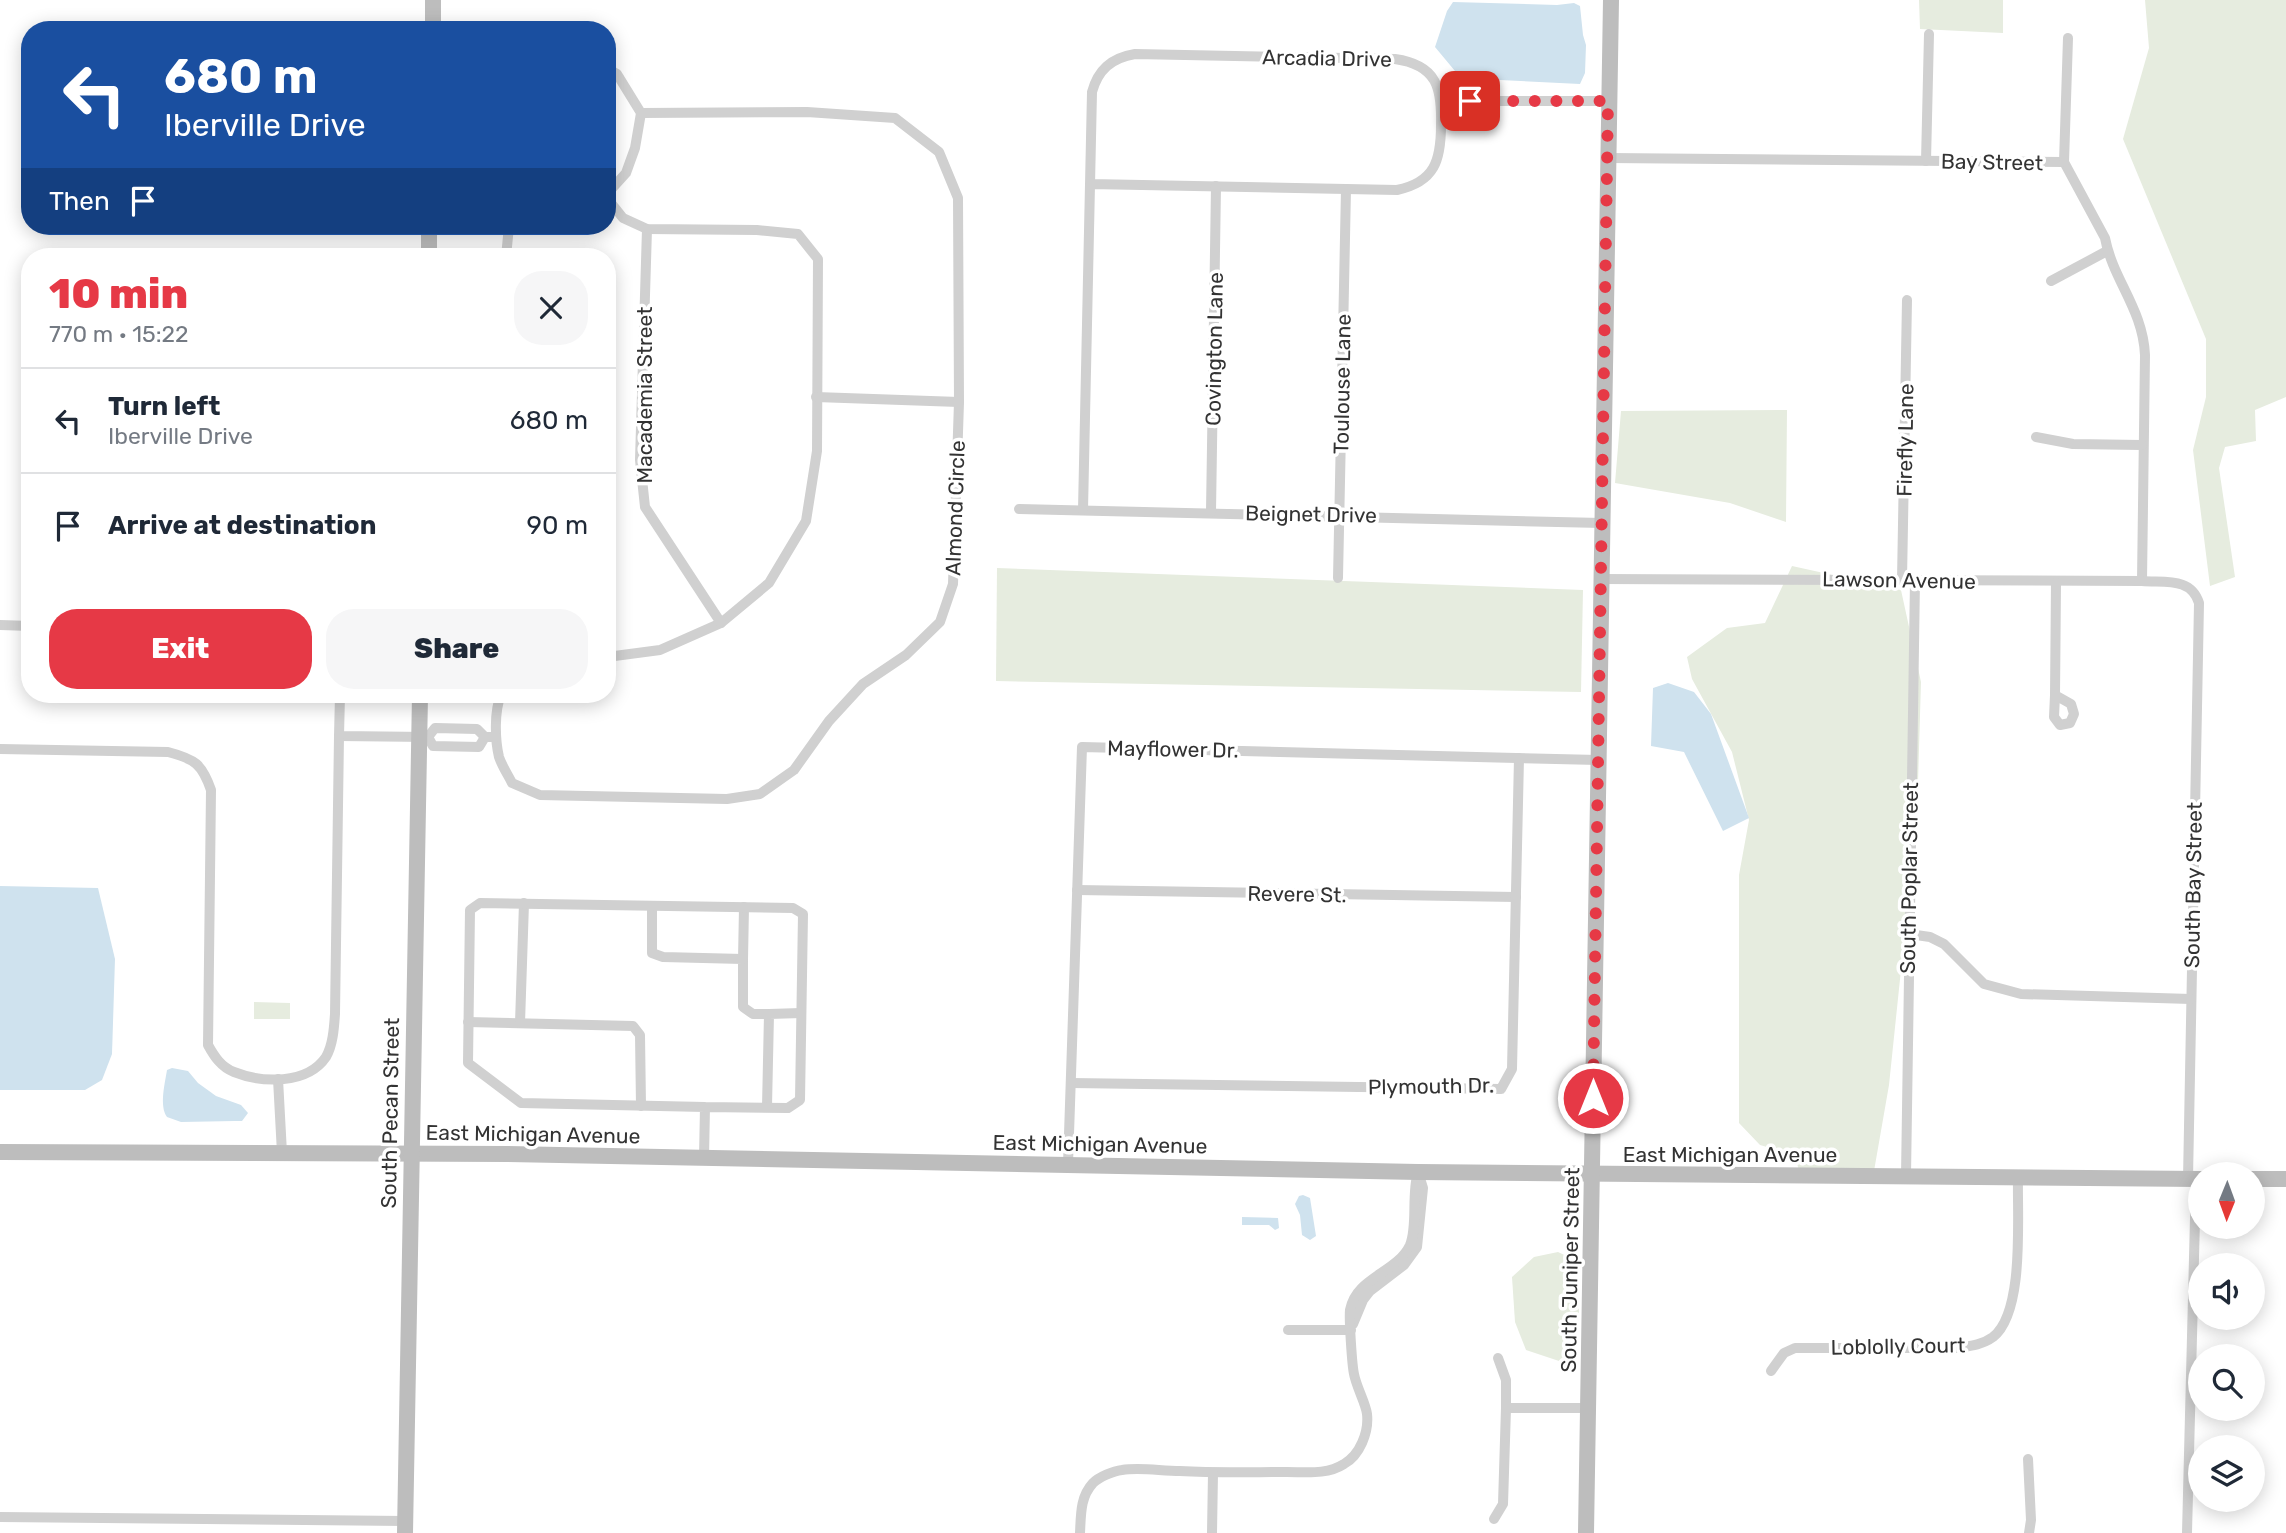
<!DOCTYPE html>
<html lang="en">
<head>
<meta charset="utf-8">
<style>
	body { margin:0; font-family:Rubik,sans-serif; background:#f6f6f7; color:#1f2937; height:100vh; display:flex; flex-direction:column; font-size:26px; white-space:nowrap }
	* { box-sizing:border-box; margin:0 }
	p { font-size:23px; color:#747a83 }
	.icon { flex:none; width:38px; height:38px; fill:none; stroke:currentColor; stroke-width:2; stroke-linecap:round; stroke-linejoin:round }
	.map { position:relative; flex:1; overflow:hidden }
	.sheet { position:absolute; left:21px; top:248px; width:595px; height:455px; display:flex; flex-direction:column; background:#fff; border-radius:28px; box-shadow:0 4px 18px #0003 }
	.sheet>* { flex:none }
	.top-card { position:absolute; left:21px; top:21px; width:595px; height:214px; border-radius:28px; box-shadow:0 4px 18px #0003; background:#1a4fa0; color:#fff; overflow:hidden }
	.needle { width:46px; rotate:181deg }
	.tools { position:absolute; left:2188px; top:1162px; display:grid; gap:14px }
	.tools a { display:grid; place-items:center; width:77px; height:77px; border-radius:50%; background:#fff; box-shadow:0 4px 18px #0003; font-size:35px }
	.pin { position:absolute; display:grid; place-items:center; width:60px; height:60px; color:#fff; margin:-30px; border-radius:14px; box-shadow:0 4px 10px #0006 }
	.me { position:absolute; width:77px; margin:-38px; rotate:0deg; stroke-linejoin:round; filter:drop-shadow(0 0 5px #0008) }
	.turn { display:flex; align-items:center; gap:24px; height:147px; padding:0 28px; font-size:32px }
	.turn .icon { width:91px; height:91px; stroke-width:2.5 }
	.turn b { display:block; font-size:49px; line-height:60px }
	.then { display:flex; align-items:center; height:66px; padding:0 28px; background:#0003; gap:14px; font-size:26px }
	.round { display:grid; place-items:center; flex:none; width:74px; height:74px; border-radius:28px; background:#f6f6f7 }
	.overview { display:flex; align-items:center; justify-content:space-between; height:119px; padding:0 28px }
	h1 { font-size:42px; font-weight:800; line-height:52px; color:#e63946 }
	.cta { display:flex; gap:14px; margin-top:auto; padding:14px 28px }
	.cta a { flex:1; height:80px; border-radius:28px; background:#e63946; color:#fff; font-size:28px; font-weight:800; line-height:80px; text-align:center }
	.cta a+a { background:#f6f6f7; color:#1f2937 }
	ul { padding:0; list-style:none }
	li { display:flex; align-items:center; gap:21px; height:105px; padding:0 28px; border-top:2px solid #e0e1e3 }
	li div { flex:1 }
	li b { display:block; font-size:26px }
	li em { font-style:normal }
	.map>svg:first-child { display:block }
</style>
</head>
<body>
<div class="map">
<svg width="2286" height="1533" viewBox="0 0 2286 1533">
	<rect width="100%" height="100%" fill="#fff"/>
	<!-- green -->
	<g fill="#e6ecdf">
		<polygon points="1919,0 2003,0 2003,33 1920,29"/>
		<polygon points="2145,0 2286,0 2286,397 2255,410 2256,441 2225,447 2219,468 2235,577 2210,586 2193,450 2206,397 2206,339 2123,139 2149,48"/>
		<polygon points="1787,410 1786,522 1730,503 1615,483 1621,411"/>
		<polygon points="1792,566 1901,590 1921,682 1917,816 1889,1085 1874,1171 1799,1171 1795,1155 1760,1145 1739,1123 1739,875 1749,820 1732,752 1692,679 1687,657 1727,628 1765,623"/>
		<polygon points="997,568 1583,590 1581,692 996,681"/>
		<polygon points="254,1002 290,1003 290,1019 254,1019"/>
		<polygon points="1558,1252 1575,1260 1579,1312 1576,1355 1559,1361 1526,1350 1515,1322 1512,1277 1534,1257"/>
	</g>
	<!-- water -->
	<g fill="#cfe2ee">
		<polygon points="1453,2 1557,5 1574,3 1580,6 1583,35 1586,45 1585,73 1580,84 1458,78 1455,71 1435,47 1447,11"/>
		<polygon points="1668,683 1694,692 1711,714 1749,818 1723,831 1684,752 1651,746 1653,688"/>
		<polygon points="0,886 98,888 115,959 112,1054 102,1080 85,1090 0,1090"/>
		<path d="M172,1068L188,1071L198,1083L216,1096L241,1105L248,1113L242,1121H235L181,1122L167,1117C159,1106 165,1083 167,1070Z"/>
		<polygon points="1303,1195 1310,1198 1316,1236 1310,1240 1302,1235 1300,1215 1295,1204 1299,1196"/>
		<polygon points="1242,1217 1278,1218 1279,1228 1275,1230 1269,1225 1242,1225"/>
	</g>
	<g fill="none" stroke-linecap="round" stroke-linejoin="round">
		<!-- street -->
		<g stroke="#d0d0d0" stroke-width="10">
			<polyline points="607,68 617,74 641,113 635,148 626,173 607,194"/>
			<polyline points="1442,101 1608,101"/>
			<path d="M1608,158L2064,162L2105,238C2113,280 2143,309 2145,355L2142,581"/>
			<polyline points="1926,161 1929,34"/>
			<polyline points="2064,162 2068,38"/>
			<polyline points="607,198 623,218 647,229 757,230 798,234 818,259 817,451 806,521 769,583 721,623 660,650 607,657"/>
			<polyline points="647,229 640,460 645,507 721,623"/>
			<polyline points="506,257 509,226"/>
			<polyline points="2051,281 2107,251"/>
			<polyline points="816,397 959,402"/>
			<polyline points="2036,437 2073,444 2142,445"/>
			<polyline points="1019,509 1602,523"/>
			<path d="M1083,510L1092,92C1098,70 1111,58 1135,54L1395,59C1437,65 1442,88 1441,125C1441,160 1435,182 1397,190L1090,184"/>
			<polyline points="1211,512 1216,186"/>
			<polyline points="1338,578 1346,189"/>
			<path d="M1600,579L2142,581C2165,583 2191,577 2199,603L2188,1179"/>
			<polyline points="1902,580 1907,300"/>
			<polyline points="0,625 30,626"/>
			<polyline points="340,695 339,736 428,737"/>
			<path d="M501,695C494,711 495,740 499,757C502,766 508,775 512,783L540,795L727,799L760,794L794,770L829,721L863,684L906,655L940,622L953,584L959,402L958,198L939,152L895,118L807,112L641,113"/>
			<polyline points="2055,695 2056,583"/>
			<polygon points="2055,695 2071,704 2074,714 2070,723 2060,725 2054,717"/>
			<polyline points="428,737 435,728 477,729 485,737 496,737"/>
			<polyline points="428,737 433,746 479,747 485,737"/>
			<path d="M0,749L168,752C195,759 202,764 211,790L208,1045C214,1056 221,1067 234,1072C262,1083 307,1085 326,1057C333,1045 334,1028 335,1014L339,736"/>
			<polyline points="1077,890 1516,897"/>
			<polyline points="652,906 652,953 663,957 743,959 743,1007 753,1014 769,1014"/>
			<polyline points="1909,934 1930,937 1944,944 1984,984 2021,994 2191,999"/>
			<polyline points="743,959 744,907"/>
			<polyline points="468,1022 633,1026 640,1035 641,1106"/>
			<polyline points="520,1023 524,903"/>
			<polyline points="278,1079 282,1153"/>
			<polyline points="1071,1083 1501,1089 1512,1069 1519,758"/>
			<polyline points="767,1107 769,1014 801,1013"/>
			<polyline points="704,1158 705,1107 521,1103 468,1063 470,910 480,903 793,908 803,914 800,1100 788,1108 705,1107"/>
			<polyline points="1068,1164 1082,747 1598,760"/>
			<polyline points="1906,1176 1915,580"/>
			<polyline points="1353,1324 1363,1300 1370,1291 1404,1265 1417,1247 1423,1188 1418,1172"/>
			<polyline points="1288,1330 1351,1330"/>
			<path d="M1771,1371L1784,1353L1795,1348H1956C1970,1346 1982,1345 1993,1337C2025,1312 2017,1216 2018,1177"/>
			<polyline points="1506,1408 1588,1408"/>
			<polyline points="2028,1459 2031,1520 2029,1533"/>
			<polyline points="0,1517 405,1521"/>
			<polyline points="1494,1519 1503,1504 1506,1408 1506,1380 1498,1358"/>
			<path d="M1080,1533C1081,1515 1080,1497 1093,1483C1099,1477 1113,1471 1122,1470C1140,1467 1161,1471 1180,1471C1216,1473 1251,1472 1287,1472C1306,1472 1327,1475 1344,1464C1360,1455 1369,1432 1367,1414C1366,1404 1356,1386 1354,1374C1352,1365 1349,1319 1350,1310C1356,1277 1397,1273 1410,1245C1418,1226 1411,1195 1418,1172"/>
			<polyline points="1212,1533 1213,1473"/>
			<polyline points="2187,1533 2196,1179"/>
		</g>
		<!-- secondary -->
		<g stroke="#bdbdbd" stroke-width="16">
			<polyline points="433,30 433,0"/>
			<polyline points="429,257 429,226"/>
			<polyline points="0,1152 507,1154 1418,1172 2200,1179"/>
			<polyline points="2252,1179 2286,1179"/>
			<polyline points="405,1533 420,695"/>
			<polyline points="1586,1533 1611,0"/>
		</g>
	</g>
	<g fill="none" stroke-linecap="round" stroke-linejoin="round">
		<!-- route -->
		<polyline stroke="#e63946" stroke-width="12" stroke-dasharray="0 21.6" points="1470,101 1608,101 1593,1098"/>
	</g>
	<g text-anchor="middle" dominant-baseline="central" stroke-width="7" stroke-linejoin="round" paint-order="stroke">
		<!-- street labels -->
		<g font-size="21" fill="#333" stroke="#fff">
			<text transform="translate(1327 58) rotate(1)">Arcadia Drive</text>
			<text transform="translate(1992 162) rotate(1)">Bay Street</text>
			<text transform="translate(1214 349) rotate(-89)">Covington Lane</text>
			<text transform="translate(1342 384) rotate(-89)">Toulouse Lane</text>
			<text transform="translate(644 395) rotate(-90)">Macademia Street</text>
			<text transform="translate(1905 440) rotate(-89)">Firefly Lane</text>
			<text transform="translate(955 508) rotate(-88)">Almond Circle</text>
			<text transform="translate(1311 514) rotate(1)">Beignet Drive</text>
			<text transform="translate(1899 580) rotate(1)">Lawson Avenue</text>
			<text transform="translate(1173 749) rotate(1)">Mayflower Dr.</text>
			<text transform="translate(1909 878) rotate(-89)">South Poplar Street</text>
			<text transform="translate(2193 885) rotate(-89)">South Bay Street</text>
			<text transform="translate(1297 894) rotate(1)">Revere St.</text>
			<text transform="translate(1431 1086) rotate(-1)">Plymouth Dr.</text>
			<text transform="translate(390 1113) rotate(-89)">South Pecan Street</text>
			<text transform="translate(533 1134) rotate(1)">East Michigan Avenue</text>
			<text transform="translate(1100 1144) rotate(1)">East Michigan Avenue</text>
			<text x="1730" y="1154">East Michigan Avenue</text>
			<text transform="translate(1570 1270) rotate(-89)">South Juniper Street</text>
			<text transform="translate(1898 1346) rotate(-1)">Loblolly Court</text>
		</g>
	</g>
</svg>
<div class="tools">
<a><svg class="needle" viewBox="-14 -14 28 28"><path d="M0-13l5 13h-10z" fill="#e53935"/><path d="M0 13l5-13h-10z" fill="#747a83"/></svg></a>
<a><svg class="icon" aria-label="sound" viewBox="0 0 24 24"><path d="M4 9h4l5-4v14l-5-4H4zM17 9q2 3 0 6"/></svg></a>
<a><svg class="icon" aria-label="search" viewBox="0 0 24 24"><circle cx="10" cy="10" r="6"/><path d="M15 15l6 6"/></svg></a>
<a><svg class="icon" aria-label="layers" viewBox="0 0 24 24"><path d="M12 4l9 5-9 5-9-5zM3 14l9 5 9-5"/></svg></a>
</div>
<div class="pin" style="left:1470px;top:101px;background:#d93025"><svg class="icon" aria-label="arrive" viewBox="0 0 24 24"><path d="M6 21V4h12l-3 4 3 4H6"/></svg></div>
<svg class="me" style="left:1593px;top:1098px" viewBox="-20 -20 40 40"><circle r="17" fill="#e63946" stroke="#fff" stroke-width="3"/><path d="M0-11L8 9 0 5-8 9z" fill="#fff"/></svg>
<div class="top-card">
<div class="turn"><svg class="icon" aria-label="left" viewBox="0 0 24 24"><path d="M17 20v-9H6M10 6l-5 5 5 5"/></svg><div><b>680 m</b>Iberville Drive</div></div>
<div class="then">Then<svg class="icon" aria-label="arrive" viewBox="0 0 24 24"><path d="M6 21V4h12l-3 4 3 4H6"/></svg></div>
</div>
<section class="sheet">
<div class="overview"><div><h1>10 min</h1><p>770 m · 15:22</p></div><a class="round"><svg class="icon" aria-label="close" viewBox="0 0 24 24"><path d="M6 6l12 12M18 6L6 18"/></svg></a></div>
<ul>
<li><svg class="icon" aria-label="left" viewBox="0 0 24 24"><path d="M17 20v-9H6M10 6l-5 5 5 5"/></svg><div><b>Turn left</b><p>Iberville Drive</p></div><em>680 m</em></li>
<li><svg class="icon" aria-label="arrive" viewBox="0 0 24 24"><path d="M6 21V4h12l-3 4 3 4H6"/></svg><div><b>Arrive at destination</b></div><em>90 m</em></li>
</ul>
<div class="cta"><a>Exit</a><a>Share</a></div>
</section>
</div>
</body>
</html>
